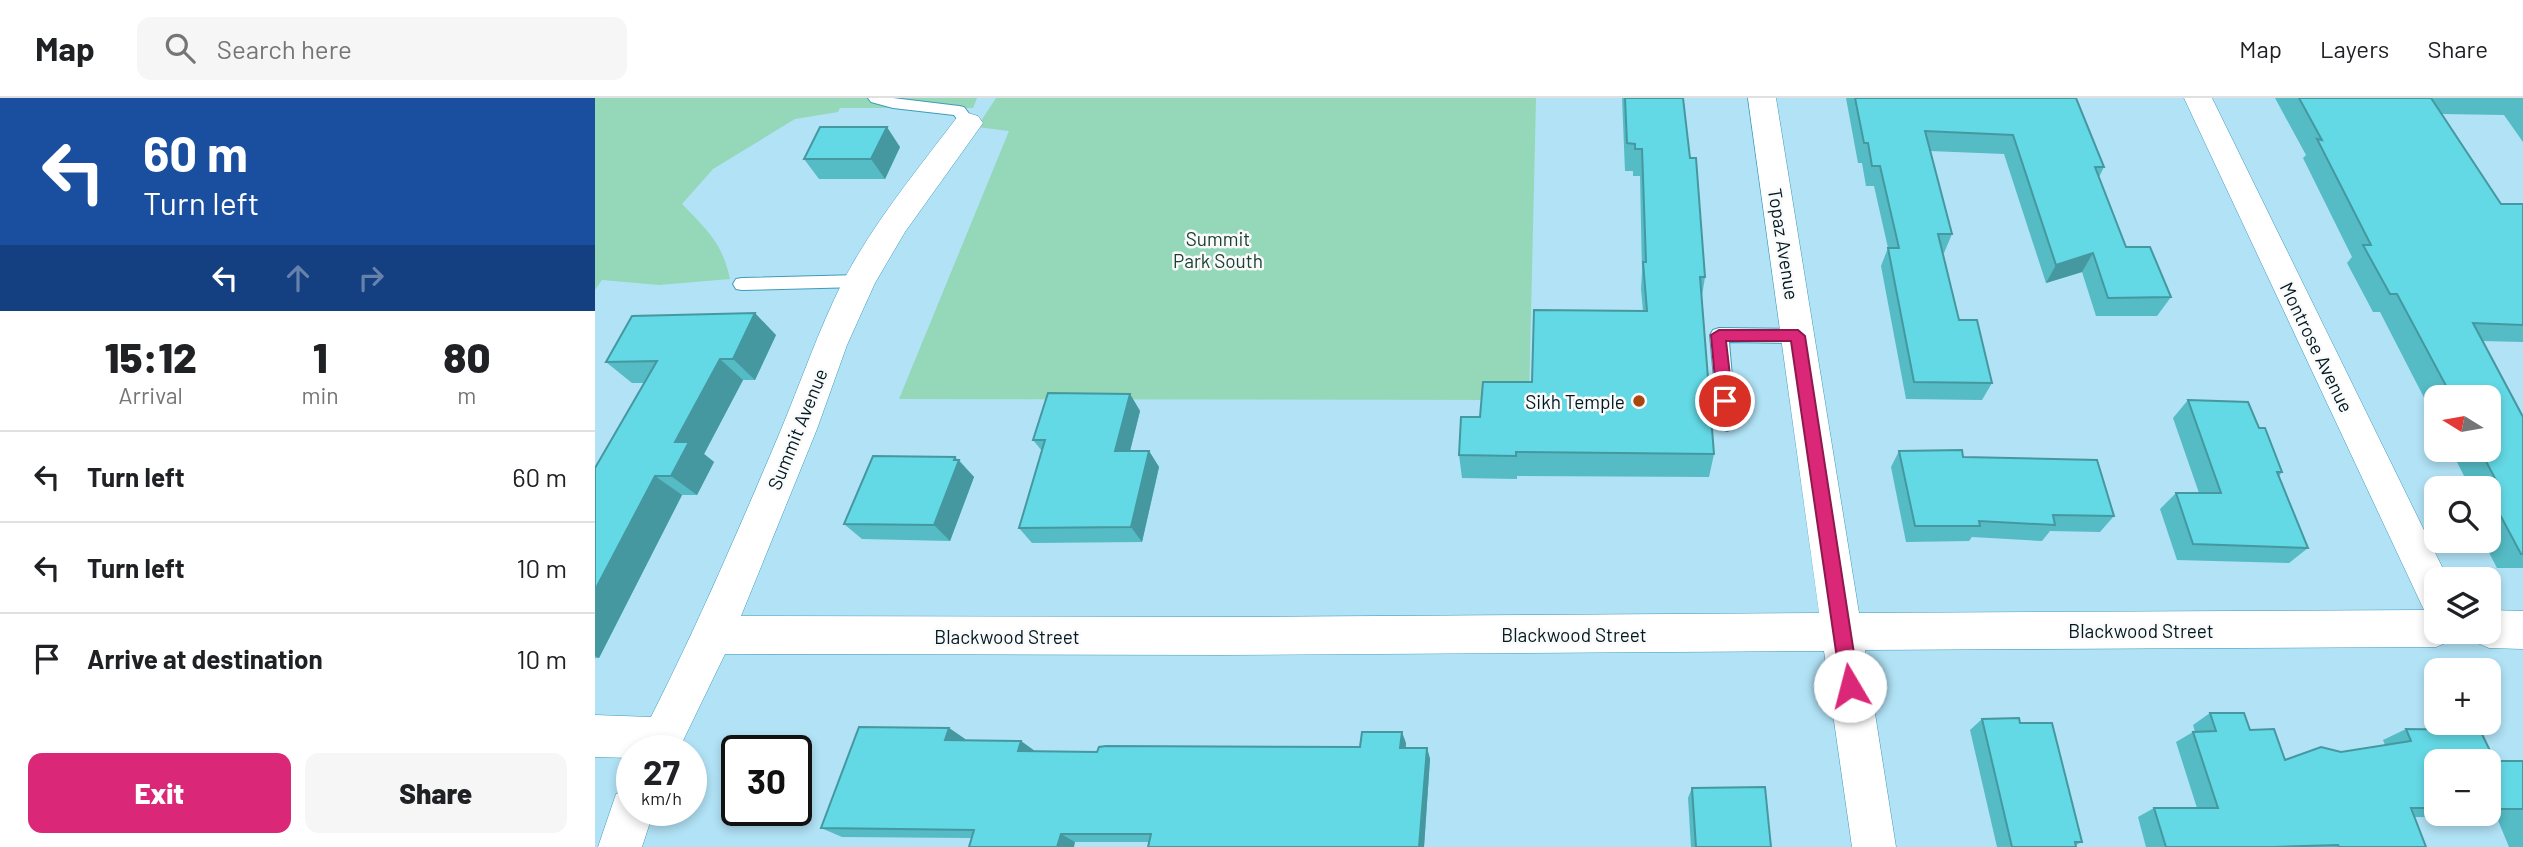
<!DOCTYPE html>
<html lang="en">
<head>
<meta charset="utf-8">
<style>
	body { margin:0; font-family:Barlow,sans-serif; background:#f6f6f6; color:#202124; height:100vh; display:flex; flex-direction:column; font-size:26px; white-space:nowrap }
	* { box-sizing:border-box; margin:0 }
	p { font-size:23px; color:#757577 }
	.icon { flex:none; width:38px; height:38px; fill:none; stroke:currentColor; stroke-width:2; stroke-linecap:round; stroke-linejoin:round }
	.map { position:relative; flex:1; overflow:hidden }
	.details { display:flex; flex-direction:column; background:#fff; width:595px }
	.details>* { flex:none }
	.hud { background:#1a4fa0; color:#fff; overflow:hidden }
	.needle { width:46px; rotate:281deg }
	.fabs { position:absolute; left:1829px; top:287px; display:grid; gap:14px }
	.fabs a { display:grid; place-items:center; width:77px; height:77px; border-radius:14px; background:#fff; box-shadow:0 4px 10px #0003; font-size:35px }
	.speed { position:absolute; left:21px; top:637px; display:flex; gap:14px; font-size:35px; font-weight:700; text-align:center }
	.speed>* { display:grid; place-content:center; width:91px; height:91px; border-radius:50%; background:#fff; box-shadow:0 4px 10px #0003; line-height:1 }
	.speed small { font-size:18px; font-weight:400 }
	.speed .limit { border:4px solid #111; border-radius:10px; background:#fff; color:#111 }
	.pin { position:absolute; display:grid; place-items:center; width:60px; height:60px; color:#fff; margin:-30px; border:4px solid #fff; border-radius:50%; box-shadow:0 2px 7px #0007 }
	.me { position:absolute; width:77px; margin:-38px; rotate:352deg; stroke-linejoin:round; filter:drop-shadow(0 0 5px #0008) }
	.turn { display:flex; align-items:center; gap:24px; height:147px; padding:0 28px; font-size:32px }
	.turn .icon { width:91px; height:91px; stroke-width:2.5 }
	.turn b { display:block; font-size:49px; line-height:60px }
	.lanes { display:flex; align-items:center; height:66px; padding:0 28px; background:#0003; justify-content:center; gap:35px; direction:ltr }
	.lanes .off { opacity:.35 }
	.eta { display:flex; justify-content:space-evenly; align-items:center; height:119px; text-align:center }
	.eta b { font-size:42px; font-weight:800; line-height:49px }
	.action { display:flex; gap:14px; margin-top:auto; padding:14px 28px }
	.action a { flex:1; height:80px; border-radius:14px; background:#db2777; color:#fff; font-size:28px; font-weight:800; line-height:80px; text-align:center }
	.action a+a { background:#f6f6f6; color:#202124 }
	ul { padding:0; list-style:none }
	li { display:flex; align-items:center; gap:21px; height:91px; padding:0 28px; border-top:2px solid #e0e0e0 }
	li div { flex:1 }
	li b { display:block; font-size:26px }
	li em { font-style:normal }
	header { display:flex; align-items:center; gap:42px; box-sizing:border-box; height:98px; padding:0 35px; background:#fff; border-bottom:2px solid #e0e0e0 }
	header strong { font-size:33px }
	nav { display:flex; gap:38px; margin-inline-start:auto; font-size:24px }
	.search { width:490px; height:63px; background:#f6f6f6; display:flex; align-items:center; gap:18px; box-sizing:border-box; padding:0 24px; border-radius:14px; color:#757577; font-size:26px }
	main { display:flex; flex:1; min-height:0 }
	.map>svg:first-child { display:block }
</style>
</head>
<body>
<header>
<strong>Map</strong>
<div class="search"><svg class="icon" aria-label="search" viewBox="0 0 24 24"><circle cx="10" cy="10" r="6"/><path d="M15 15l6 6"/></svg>Search here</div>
<nav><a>Map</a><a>Layers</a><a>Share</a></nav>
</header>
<main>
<section class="details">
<div class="hud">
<div class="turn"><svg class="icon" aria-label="left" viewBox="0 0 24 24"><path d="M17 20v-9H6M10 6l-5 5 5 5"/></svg><div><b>60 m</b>Turn left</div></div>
<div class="lanes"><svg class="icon" aria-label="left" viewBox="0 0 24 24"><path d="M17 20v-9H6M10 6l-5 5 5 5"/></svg><svg class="icon off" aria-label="ahead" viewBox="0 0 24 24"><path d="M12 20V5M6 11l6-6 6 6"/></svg><svg class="icon off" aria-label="right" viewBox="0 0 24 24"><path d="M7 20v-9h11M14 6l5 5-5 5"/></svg></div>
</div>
<div class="eta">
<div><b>15:12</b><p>Arrival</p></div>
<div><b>1</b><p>min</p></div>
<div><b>80</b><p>m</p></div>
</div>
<ul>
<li><svg class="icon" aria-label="left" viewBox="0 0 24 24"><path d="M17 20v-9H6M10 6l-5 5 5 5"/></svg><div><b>Turn left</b></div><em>60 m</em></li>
<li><svg class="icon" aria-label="left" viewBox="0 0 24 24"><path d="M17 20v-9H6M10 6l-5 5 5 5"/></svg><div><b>Turn left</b></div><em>10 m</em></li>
<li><svg class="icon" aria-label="arrive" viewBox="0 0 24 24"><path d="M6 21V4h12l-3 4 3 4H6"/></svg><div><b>Arrive at destination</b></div><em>10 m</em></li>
</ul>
<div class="action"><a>Exit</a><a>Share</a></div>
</section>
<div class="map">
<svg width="1928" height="749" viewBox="0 0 1928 749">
	<rect width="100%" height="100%" fill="#b1e2f6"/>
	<!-- green -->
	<g fill="#94d7b9">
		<path d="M0,0H382L378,10H245L243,14L200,21L118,71L87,106C112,132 127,144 135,181L64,187L7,182L0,192Z"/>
		<polygon points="401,0 941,0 934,302 304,301 414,33 382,29"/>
	</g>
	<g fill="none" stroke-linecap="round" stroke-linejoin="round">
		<!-- service casing -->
		<g stroke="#409aba" stroke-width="2">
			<g id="service">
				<polygon points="273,0 298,0 364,8 369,9 381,25 373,30 368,29 359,17 298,10 276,4"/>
				<polygon points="265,177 271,178 274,183 271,188 265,189 147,192 141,191 138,186 141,181 147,180"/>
				<polygon points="1124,230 1203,231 1209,233 1212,238 1209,243 1203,245 1134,244 1141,325 1139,330 1132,333 1125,330 1123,325 1115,237 1118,232"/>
			</g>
		</g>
		<!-- minor casing -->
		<g stroke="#409aba" stroke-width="1">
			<g id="minor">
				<path d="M1153,0H1181L1264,515L1829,512L1589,0H1617L1853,481H1841V534H1859L1855,543L1841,549L1270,552L1301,749H1257L1229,553L627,557L130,556L83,653H37V660L0,659V617L56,619C103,526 144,431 185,334C206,284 223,233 248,183C279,124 323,71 363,18L373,15L383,18L388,25L310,134L280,185L252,247L222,331L146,518L627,519L1224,515Z"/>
				<polygon points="1894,512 1928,513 1928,551 1894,550 1880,544 1875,534 1894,534"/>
				<polygon points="37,690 37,712 59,712 47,749 3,749 21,696"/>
			</g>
		</g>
		<!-- service -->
		<use href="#service" fill="#fff" fill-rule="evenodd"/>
		<!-- minor -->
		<use href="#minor" fill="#fff" fill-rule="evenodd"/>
	</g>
	<!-- wall -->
	<g fill="#55bbc5" fill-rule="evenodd">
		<polygon points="1027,0 1088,0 1110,179 1107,198 1119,356 1114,379 922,378 922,381 867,380 864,357 885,319 937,284 1048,213 1046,191 1047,173 1045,78 1038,78 1038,73 1030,73"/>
		<polygon points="1251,0 1481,0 1509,69 1504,79 1531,149 1576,199 1562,218 1501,218 1487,174 1451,185 1409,56 1335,53 1357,136 1349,155 1348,155 1364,222 1397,285 1387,302 1311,301 1286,168 1293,150 1279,88 1271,88 1267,65 1263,65"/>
		<polygon points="1680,0 1928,0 1928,44 1909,17 1847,16 1906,106 1928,106 1928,244 1887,243 1928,319 1928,470 1902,470 1888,443 1894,443 1894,390 1875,390 1856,352 1894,352 1894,299 1841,299 1841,323 1785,214 1778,214 1752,165 1757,159 1708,60 1711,57"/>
		<polygon points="305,49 290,81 224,81 209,61"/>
		<polygon points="181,237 160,282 148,282 109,356 119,364 102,397 87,397 4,560 0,560 0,370 50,285 37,285 11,264"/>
		<polygon points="535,296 545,313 535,353 554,353 564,369 547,444 437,445 424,430 447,353 438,342"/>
		<polygon points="1593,302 1664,330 1687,374 1684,378 1713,450 1694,465 1582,462 1565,411 1581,395 1604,395 1578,320"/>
		<polygon points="1304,353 1368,359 1519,418 1505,434 1455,433 1447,443 1377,439 1374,443 1311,444 1296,369"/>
		<polygon points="363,362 364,362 379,379 355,443 267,441 249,426"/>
		<path d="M1615,615L1655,632L1690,662L1790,647L1788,642L1811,631L1900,663H1928V749H1914L1902,720L1819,719L1831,749H1551L1543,719L1559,710H1602L1581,644L1598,634H1600L1598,627ZM1841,663H1894V716H1841Z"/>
		<polygon points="1387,621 1425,625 1487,744 1481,747 1481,749 1402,749 1375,632"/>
		<polygon points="354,630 370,641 370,642 426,643 440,653 502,654 765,649 811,645 811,650 832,650 835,661 829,749 553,749 554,744 480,744 377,740 247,739 226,730"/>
		<polygon points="1097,690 1176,749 1096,749 1093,700"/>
	</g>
	<!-- shaded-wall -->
	<g fill="#4598a0">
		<polygon points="292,29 305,49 290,81 276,61"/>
		<polygon points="1498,155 1487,174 1451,185 1461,167"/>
		<polygon points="160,215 181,237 160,282 138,261"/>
		<polygon points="125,261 148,282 109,356 119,364 102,397 76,378 80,344"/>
		<polygon points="535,296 545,313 531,369 520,353"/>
		<polygon points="554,353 564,369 547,444 536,429"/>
		<polygon points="360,359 379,379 355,443 339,427"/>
		<polygon points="60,378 87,397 4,560 0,558 0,492"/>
		<polygon points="354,630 370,641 367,653 350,642"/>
		<polygon points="807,634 811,645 809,661 805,650"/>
		<polygon points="426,643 441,654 423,653"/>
		<polygon points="832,650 835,661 829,749 824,749"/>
		<polygon points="466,736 480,744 479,749 462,749"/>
	</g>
	<!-- building -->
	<g fill="#63d9e5" stroke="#4598a0" stroke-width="2">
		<polygon points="1030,0 1088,0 1095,60 1101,60 1110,179 1105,179 1119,356 921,354 921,358 864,357 866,319 885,319 888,284 937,284 939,212 1052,213 1048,164 1051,164 1047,51 1040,51 1040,46 1032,45"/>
		<polygon points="1260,0 1481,0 1509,69 1500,69 1531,149 1555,149 1576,199 1513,200 1498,155 1461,167 1418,37 1330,33 1357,136 1343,136 1364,222 1382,222 1397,285 1319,284 1293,150 1304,150 1285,68 1277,68 1273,45 1269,45"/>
		<polygon points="1704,0 1836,0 1906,106 1928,106 1928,227 1878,225 1928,319 1928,456 1926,456 1894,396 1894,390 1890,390 1887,384 1902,384 1885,352 1894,352 1894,299 1857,299 1802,196 1795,196 1768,147 1776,147 1722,41 1727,42"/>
		<polygon points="225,29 292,29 276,61 209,61"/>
		<polygon points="160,215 138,261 125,261 80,344 94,344 76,378 60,378 0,492 0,370 62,263 11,264 37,218"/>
		<polygon points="453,295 535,296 520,353 554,353 536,429 424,430 450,342 438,342"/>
		<polygon points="1593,302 1653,304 1664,330 1670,330 1687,374 1682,374 1713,450 1598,446 1581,395 1626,395"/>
		<polygon points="1367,352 1368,359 1502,362 1519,418 1458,417 1460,427 1384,423 1385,428 1320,428 1304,353"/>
		<polygon points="278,358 360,359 359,362 364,362 339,427 249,426"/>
		<polygon points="1615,615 1649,615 1655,632 1679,631 1690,662 1726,649 1746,654 1816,643 1811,631 1885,632 1900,663 1928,663 1928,711 1894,711 1894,663 1841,663 1841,710 1816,710 1831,749 1744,749 1743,747 1679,749 1571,749 1559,710 1623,710 1598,634 1621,633"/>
		<polygon points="1424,620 1425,625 1457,625 1487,744 1480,744 1481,749 1417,749 1387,621"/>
		<polygon points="264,629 354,630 350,642 426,643 423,653 502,654 504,649 511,648 765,649 767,634 807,634 805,650 832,650 824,749 553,749 556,736 466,736 462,749 374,749 379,732 226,730"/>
		<polygon points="1170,689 1176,749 1101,749 1097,690"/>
	</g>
	<!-- route -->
	<polygon fill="#db2777" stroke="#8e194d" stroke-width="2" points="1124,232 1203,232 1210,238 1264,588 1262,594 1255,597 1249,594 1246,588 1196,243 1131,243 1138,303 1130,309 1122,303 1116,237"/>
	<!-- markers -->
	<circle fill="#aa470e" stroke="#fafafa" stroke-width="2.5" cx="1044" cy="303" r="7"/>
	<g text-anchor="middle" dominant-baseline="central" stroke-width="5" stroke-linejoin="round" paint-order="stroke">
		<!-- park labels -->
		<g font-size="19" fill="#194232" stroke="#fafafa">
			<text x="623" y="140">Summit<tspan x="623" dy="22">Park South</tspan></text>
		</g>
		<!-- street labels -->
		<g font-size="19" fill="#001922" stroke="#fafafa">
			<text transform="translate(1189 146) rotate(81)">Topaz Avenue</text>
			<text transform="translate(1722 249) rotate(64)">Montrose Avenue</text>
			<text transform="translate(202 331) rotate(-68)">Summit Avenue</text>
			<text x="1546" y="532">Blackwood Street</text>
			<text x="979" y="536">Blackwood Street</text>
			<text x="412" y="538">Blackwood Street</text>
		</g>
		<!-- poi labels -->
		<g font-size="19" fill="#001922" stroke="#fafafa" text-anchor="end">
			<text x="1030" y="303">Sikh Temple</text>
		</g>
	</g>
</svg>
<div class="fabs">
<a><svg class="needle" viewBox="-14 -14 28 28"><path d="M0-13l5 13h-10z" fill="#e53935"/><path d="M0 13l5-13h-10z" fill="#757577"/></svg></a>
<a><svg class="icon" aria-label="search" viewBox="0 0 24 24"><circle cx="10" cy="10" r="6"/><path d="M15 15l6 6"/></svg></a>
<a><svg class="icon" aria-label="layers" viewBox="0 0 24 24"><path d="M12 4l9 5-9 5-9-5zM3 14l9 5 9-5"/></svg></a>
<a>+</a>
<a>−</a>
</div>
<div class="speed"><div>27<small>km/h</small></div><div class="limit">30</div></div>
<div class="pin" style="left:1130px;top:303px;background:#d93025"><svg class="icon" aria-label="arrive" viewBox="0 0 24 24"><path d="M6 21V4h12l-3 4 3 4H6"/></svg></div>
<svg class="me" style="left:1255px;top:588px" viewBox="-20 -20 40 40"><circle r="19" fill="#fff"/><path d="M0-13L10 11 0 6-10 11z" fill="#db2777"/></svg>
</div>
</main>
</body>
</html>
